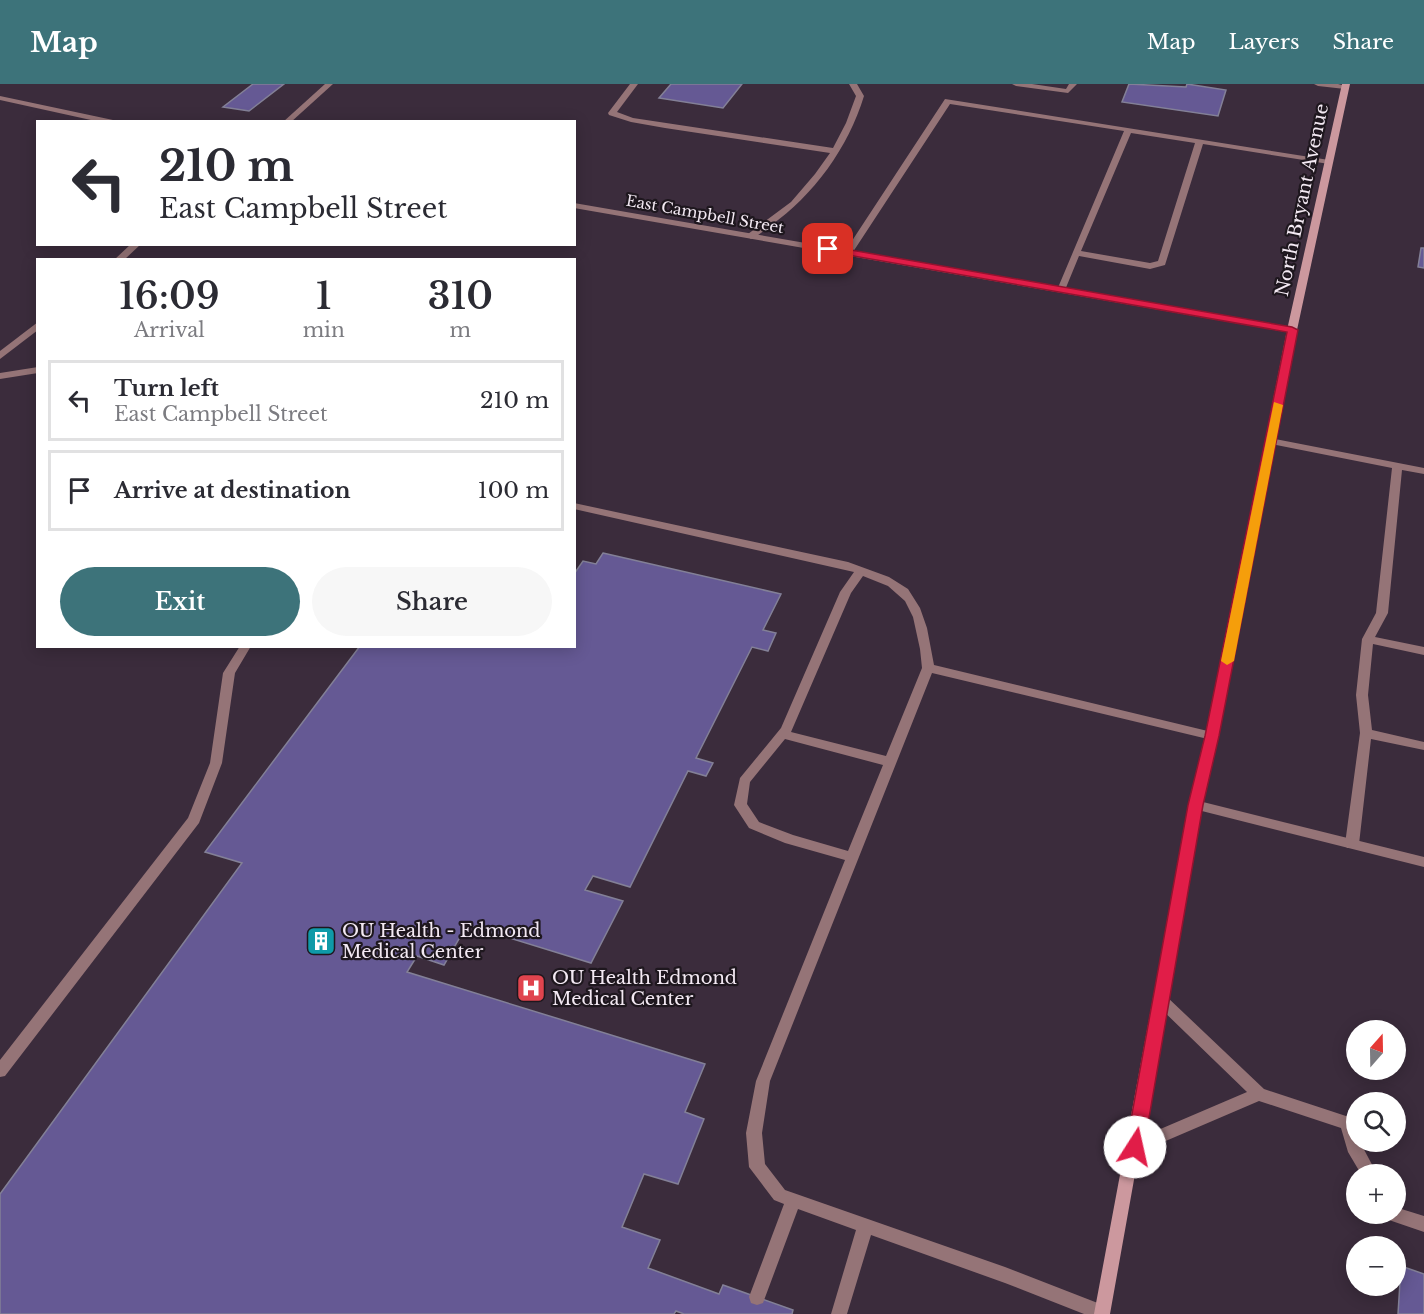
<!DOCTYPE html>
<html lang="en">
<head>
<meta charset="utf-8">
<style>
	body { margin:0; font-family:"Libre Baskerville",serif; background:#f7f7f7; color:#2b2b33; height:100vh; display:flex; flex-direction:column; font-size:22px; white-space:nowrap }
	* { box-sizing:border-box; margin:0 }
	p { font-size:20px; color:#7c7c81 }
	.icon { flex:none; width:33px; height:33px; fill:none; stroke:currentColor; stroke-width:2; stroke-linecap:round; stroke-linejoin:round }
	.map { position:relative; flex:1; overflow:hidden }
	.panel { position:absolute; left:36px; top:174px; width:540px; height:390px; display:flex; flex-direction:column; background:#fff; border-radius:0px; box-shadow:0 3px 15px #0003 }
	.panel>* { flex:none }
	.top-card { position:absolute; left:36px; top:36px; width:540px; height:126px; border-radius:0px; box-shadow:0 3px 15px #0003; background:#fff; color:#2b2b33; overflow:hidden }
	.needle { width:39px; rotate:20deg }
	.controls { position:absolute; left:1346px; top:936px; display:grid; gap:12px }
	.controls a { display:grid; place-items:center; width:60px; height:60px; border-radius:50%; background:#fff; box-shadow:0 3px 15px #0003; font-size:30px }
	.pin { position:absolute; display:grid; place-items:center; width:51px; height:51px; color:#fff; margin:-26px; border-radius:12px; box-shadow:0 3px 9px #0006 }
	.me { position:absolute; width:66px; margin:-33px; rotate:10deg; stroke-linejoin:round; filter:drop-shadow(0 0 4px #0008) }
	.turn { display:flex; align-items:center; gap:21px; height:126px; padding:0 24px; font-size:27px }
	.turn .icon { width:78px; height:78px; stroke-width:2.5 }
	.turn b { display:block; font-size:42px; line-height:51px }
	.eta { display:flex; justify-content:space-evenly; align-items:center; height:102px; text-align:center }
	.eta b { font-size:36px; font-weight:600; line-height:42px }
	.action { display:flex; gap:12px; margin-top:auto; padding:12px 24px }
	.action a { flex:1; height:69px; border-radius:36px; background:#3d737a; color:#fff; font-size:24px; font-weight:600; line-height:69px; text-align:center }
	.action a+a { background:#f7f7f7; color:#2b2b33 }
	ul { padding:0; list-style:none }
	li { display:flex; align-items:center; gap:18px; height:81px; margin:0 12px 9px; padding:0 12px; border:3px solid #e1e1e2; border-radius:0px }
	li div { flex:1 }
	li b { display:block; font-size:22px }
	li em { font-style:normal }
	header { display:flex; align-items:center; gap:36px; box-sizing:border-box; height:84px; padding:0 30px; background:#3d737a; color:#fff }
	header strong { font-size:28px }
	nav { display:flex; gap:33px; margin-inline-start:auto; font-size:21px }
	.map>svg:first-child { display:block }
</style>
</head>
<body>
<header>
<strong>Map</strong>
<nav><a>Map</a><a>Layers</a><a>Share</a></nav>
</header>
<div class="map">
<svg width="1424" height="1230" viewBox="0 0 1424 1230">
	<rect width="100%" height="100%" fill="#3b2c3c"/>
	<!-- building -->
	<g fill="#655994" stroke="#838097" stroke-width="1.5">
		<polygon points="253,0 284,0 249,27 223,23"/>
		<polygon points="671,0 742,0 723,24 659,14"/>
		<polygon points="1129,0 1186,3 1187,0 1226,6 1218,32 1122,18"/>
		<polygon points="1421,164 1424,164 1424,184 1418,183"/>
		<polygon points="603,469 781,510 763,546 776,549 768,567 752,563 696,674 713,679 706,692 688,687 630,803 593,792 585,806 623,817 591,879 467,841 444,881 417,872 407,888 705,980 685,1028 704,1035 678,1100 644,1090 622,1143 660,1156 648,1184 719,1210 723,1201 793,1226 792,1230 684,1230 676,1227 674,1230 0,1230 0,1110 242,779 205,768 360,562 574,562 574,490 583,477 596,480"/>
		<polygon points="1401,1182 1424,1190 1424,1230 1398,1230"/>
	</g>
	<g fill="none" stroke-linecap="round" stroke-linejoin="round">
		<!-- service -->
		<g fill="#957477" fill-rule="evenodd">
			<path d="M630,0H638L617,28L633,34L833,64L846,39L856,12L849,0H857L864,12C848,64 814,111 770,142C764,146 758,152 751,155L747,152L748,150L791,118L815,90L830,69L665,44L631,38L609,31L608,29Z"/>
			<polygon points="1012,0 1032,0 1066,5 1069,0 1077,0 1068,9 1016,2"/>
			<polygon points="1314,0 1338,0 1349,3 1345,5 1318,2"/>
			<path d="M945,15L1329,76L1333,78L1329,80L1203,60L1165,181L1150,185L1079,172L1065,206L1061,209L1057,206L1124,47L950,20L851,171H845L844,169ZM1131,49L1195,59L1158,177L1150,179L1081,167Z"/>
			<polygon points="1270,354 1424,384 1424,390 1402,386 1388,529 1375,553 1424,563 1424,571 1373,560 1368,611 1372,646 1424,658 1424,666 1371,655 1359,760 1357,764 1347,764 1345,760 1360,649 1356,611 1362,555 1376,529 1392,384 1266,359 1266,355"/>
			<path d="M574,419L848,478L889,493L908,505L920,524L927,544L934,581L1216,649L1218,652L1216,655L1212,656L932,589L770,997L762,1049L765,1080L785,1106L1005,1183L1108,1223L1110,1230H1084L1005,1199L871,1151L847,1230H831L856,1146L798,1125L763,1219L757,1221L751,1219L749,1213L784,1120L774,1116L749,1083L746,1049L756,997L845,776L785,759L749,744L734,721L740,694L781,644L840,508L854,488L574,425ZM863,492L888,502L905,517L913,533L920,565L922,584L886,672L791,648L851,509ZM785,655L883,681L848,767L793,751L759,738L747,720L750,698Z"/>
			<polygon points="240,562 251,562 235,589 222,679 199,739 5,992 0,993 0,976 188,734 210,679 223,589"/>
			<polygon points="1161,910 1166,912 1264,1005 1352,1034 1356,1043 1356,1058 1360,1058 1377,1090 1361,1090 1348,1068 1341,1044 1259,1017 1140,1068 1135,1070 1130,1068 1127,1063 1130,1058 1247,1008 1156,920 1154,916 1156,912"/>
			<polygon points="1395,1123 1424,1132 1424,1148 1386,1135 1384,1130 1395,1130"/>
		</g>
		<!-- minor -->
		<g fill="#957477" fill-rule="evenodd">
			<polygon points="325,0 333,0 291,38 283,38"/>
			<polygon points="0,12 113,36 116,38 100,38 0,16"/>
			<polygon points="574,119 1292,243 1297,246 1292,249 574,124"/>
			<polygon points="131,160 141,160 124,176 114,176"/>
			<polygon points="38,238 38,246 0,275 0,267"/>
			<polygon points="38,283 38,289 0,295 0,289"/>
			<polygon points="1195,716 1424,773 1424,783 1190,724 1189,721 1190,718"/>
		</g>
		<!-- secondary -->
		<polygon fill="#cc989e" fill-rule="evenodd" points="1342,0 1350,0 1297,246 1218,652 1201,721 1110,1230 1094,1230 1189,721 1206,652 1287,246"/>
	</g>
	<!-- route -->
	<polygon fill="#e11d48" stroke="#92132f" stroke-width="1.5" points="828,162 1292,243 1298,246 1219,652 1203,721 1144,1063 1141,1069 1135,1071 1129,1069 1126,1063 1188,721 1205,652 1287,248 825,167 825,163"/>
	<!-- slow -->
	<polygon fill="#f59e0b" points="1274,318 1283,321 1234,577 1227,581 1221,577"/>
	<!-- icons -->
	<defs>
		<g id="building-square" transform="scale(1.5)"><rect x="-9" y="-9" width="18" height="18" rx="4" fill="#0f9aa8" stroke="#1e171e"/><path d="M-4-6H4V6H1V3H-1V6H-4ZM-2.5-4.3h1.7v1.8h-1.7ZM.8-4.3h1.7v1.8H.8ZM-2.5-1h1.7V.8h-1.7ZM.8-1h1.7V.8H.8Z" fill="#fff"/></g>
		<g id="hospital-square" transform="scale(1.5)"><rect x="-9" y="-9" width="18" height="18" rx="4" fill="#e0444e" stroke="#1e171e"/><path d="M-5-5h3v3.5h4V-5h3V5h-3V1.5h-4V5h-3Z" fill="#fff"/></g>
	</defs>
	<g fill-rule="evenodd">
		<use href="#building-square" x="321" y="857"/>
		<use href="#hospital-square" x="531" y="904"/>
	</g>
	<g text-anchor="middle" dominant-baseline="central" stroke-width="4.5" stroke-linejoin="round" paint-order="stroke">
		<!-- far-street labels -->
		<g font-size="15" fill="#f3e9f3" stroke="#1e171e">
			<text transform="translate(705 130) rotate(10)">East Campbell Street</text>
		</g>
		<!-- street labels -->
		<g font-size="18" fill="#f3e9f3" stroke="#1e171e">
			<text transform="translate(1302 116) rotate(-78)">North Bryant Avenue</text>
		</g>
		<!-- poi labels -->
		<g font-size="18" fill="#f3e9f3" stroke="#1e171e" text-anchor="start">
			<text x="342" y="847">OU Health - Edmond<tspan x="342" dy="21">Medical Center</tspan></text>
			<text x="552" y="894">OU Health Edmond<tspan x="552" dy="21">Medical Center</tspan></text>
		</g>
	</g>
</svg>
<div class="controls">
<a><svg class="needle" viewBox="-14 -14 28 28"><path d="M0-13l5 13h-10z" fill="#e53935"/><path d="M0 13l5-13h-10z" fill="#7c7c81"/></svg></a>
<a><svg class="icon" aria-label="search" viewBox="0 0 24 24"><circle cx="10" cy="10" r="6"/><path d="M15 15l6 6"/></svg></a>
<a>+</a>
<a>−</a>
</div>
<div class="pin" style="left:828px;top:165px;background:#d93025"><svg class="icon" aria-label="arrive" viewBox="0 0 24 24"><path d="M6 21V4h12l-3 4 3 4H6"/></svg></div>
<svg class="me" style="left:1135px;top:1063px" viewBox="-20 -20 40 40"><circle r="19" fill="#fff"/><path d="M0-13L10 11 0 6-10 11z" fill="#e11d48"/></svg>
<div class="top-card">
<div class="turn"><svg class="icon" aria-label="left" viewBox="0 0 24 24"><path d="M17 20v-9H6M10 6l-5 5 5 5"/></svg><div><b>210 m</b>East Campbell Street</div></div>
</div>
<section class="panel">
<div class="eta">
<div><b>16:09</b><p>Arrival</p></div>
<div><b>1</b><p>min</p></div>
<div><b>310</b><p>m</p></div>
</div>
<ul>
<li><svg class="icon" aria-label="left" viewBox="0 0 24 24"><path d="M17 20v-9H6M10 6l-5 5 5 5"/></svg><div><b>Turn left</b><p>East Campbell Street</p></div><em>210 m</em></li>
<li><svg class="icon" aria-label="arrive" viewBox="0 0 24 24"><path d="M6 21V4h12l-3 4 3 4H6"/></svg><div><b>Arrive at destination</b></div><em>100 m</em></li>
</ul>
<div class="action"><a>Exit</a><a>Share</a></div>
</section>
</div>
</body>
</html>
